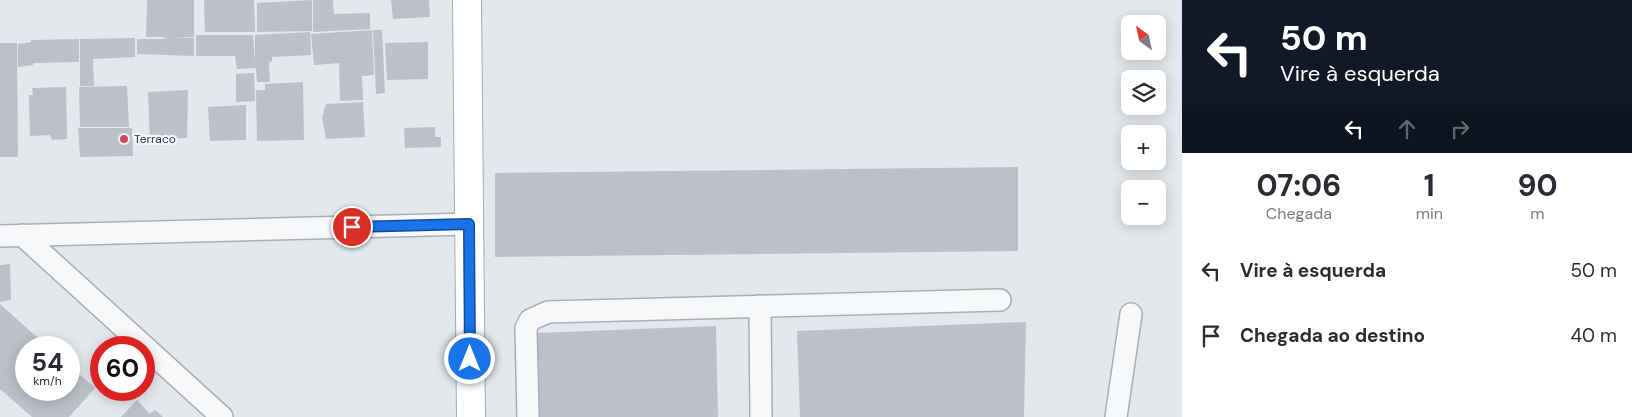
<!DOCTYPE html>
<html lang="pt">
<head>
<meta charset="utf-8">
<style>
	body { margin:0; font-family:"DM Sans",sans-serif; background:#f2f2f3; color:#2b2b33; height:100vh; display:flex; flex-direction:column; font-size:19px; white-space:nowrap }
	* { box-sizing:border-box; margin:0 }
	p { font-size:16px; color:#7c7c81 }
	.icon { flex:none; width:28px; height:28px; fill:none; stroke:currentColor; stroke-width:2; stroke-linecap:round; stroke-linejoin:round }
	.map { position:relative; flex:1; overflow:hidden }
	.drawer { display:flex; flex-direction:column; background:#fff; width:450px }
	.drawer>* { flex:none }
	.top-card { background:#111827; color:#fff; overflow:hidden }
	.needle { width:32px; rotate:327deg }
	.tools { position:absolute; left:1121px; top:15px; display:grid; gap:10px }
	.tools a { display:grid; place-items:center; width:45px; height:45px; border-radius:8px; background:#fff; box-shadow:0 2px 12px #0003; font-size:25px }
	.speed { position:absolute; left:15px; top:336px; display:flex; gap:10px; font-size:25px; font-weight:700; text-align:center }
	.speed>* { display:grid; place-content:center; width:65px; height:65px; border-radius:50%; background:#fff; box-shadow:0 2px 12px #0003; line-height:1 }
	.speed small { font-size:12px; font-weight:400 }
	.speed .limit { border:8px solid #d22; background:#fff; color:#111 }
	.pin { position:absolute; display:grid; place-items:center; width:42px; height:42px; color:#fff; margin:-21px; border:2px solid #fff; border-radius:50%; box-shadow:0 1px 5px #0007 }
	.me { position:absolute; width:55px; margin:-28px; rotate:0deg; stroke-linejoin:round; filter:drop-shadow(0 0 4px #0008) }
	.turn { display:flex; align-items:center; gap:18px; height:105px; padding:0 15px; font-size:22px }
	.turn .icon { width:65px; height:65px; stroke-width:2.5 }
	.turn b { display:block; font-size:35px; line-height:42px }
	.lanes { display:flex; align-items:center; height:48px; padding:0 15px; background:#0003; justify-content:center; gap:25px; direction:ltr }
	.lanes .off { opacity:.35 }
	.eta { display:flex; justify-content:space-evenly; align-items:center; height:85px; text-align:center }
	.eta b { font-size:30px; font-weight:700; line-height:35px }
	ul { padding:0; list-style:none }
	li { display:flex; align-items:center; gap:15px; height:65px; padding:0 15px }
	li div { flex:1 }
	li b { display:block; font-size:19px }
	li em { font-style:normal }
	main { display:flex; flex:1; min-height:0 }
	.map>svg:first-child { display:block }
</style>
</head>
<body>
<main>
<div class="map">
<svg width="1182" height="417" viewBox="0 0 1182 417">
	<rect width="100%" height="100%" fill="#e4e7ec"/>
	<!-- building -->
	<g fill="#bbc0ca">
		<polygon points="147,0 194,0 194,37 173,38 194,38 194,56 137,54 137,39 164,39 165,37 146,37"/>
		<polygon points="204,0 254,0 255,32 205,32"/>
		<polygon points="312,0 312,31 257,32 257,3"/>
		<polygon points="313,0 333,0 334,14 370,13 370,29 313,32"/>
		<polygon points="391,0 429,0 430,17 393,19"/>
		<polygon points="372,30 374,75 362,76 363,100 340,101 339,63 314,65 311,34"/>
		<polygon points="373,30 382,30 385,93 376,94"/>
		<polygon points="310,32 311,55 272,57 272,62 269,61 270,82 257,82 256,68 237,69 235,56 196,56 196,35 253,35 255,64 255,35"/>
		<polygon points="135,38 135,57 93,59 94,86 80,86 80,39"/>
		<polygon points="79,39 79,62 33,63 33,65 18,67 18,44 31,42 31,40"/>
		<polygon points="428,42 428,79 387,80 385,43"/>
		<polygon points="0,43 17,43 18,157 0,157"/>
		<polygon points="254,73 255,101 236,102 236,74"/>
		<polygon points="303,82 304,140 257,141 256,90 265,90 265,84"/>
		<polygon points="127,86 129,127 80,127 79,87"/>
		<polygon points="66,87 67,139 52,140 50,135 30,136 29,95 33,95 32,88"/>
		<polygon points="188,90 187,138 150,139 148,92"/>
		<polygon points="363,102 365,137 326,139 322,117 326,104"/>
		<polygon points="246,105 246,140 210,141 208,107"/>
		<polygon points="435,127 435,137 441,137 441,147 405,148 404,128"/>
		<polygon points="78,128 132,128 133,156 80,157"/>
		<polygon points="1018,167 1018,251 495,257 495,173"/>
		<polygon points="10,264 11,300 0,302 0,265"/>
		<polygon points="0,304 49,348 26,348 26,390 69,390 69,365 95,388 69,417 32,417 0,389"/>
		<polygon points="1026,322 1024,417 800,417 797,331"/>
		<polygon points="716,326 718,417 538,417 537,333"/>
		<polygon points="137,400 150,414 155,410 163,417 121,417"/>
	</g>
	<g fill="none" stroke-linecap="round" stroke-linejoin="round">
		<!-- minor casing -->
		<g stroke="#a9aeb7" stroke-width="24">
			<g id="minor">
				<polyline points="22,235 222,417"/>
				<polyline points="0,236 469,224"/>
				<polyline points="760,306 761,417"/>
				<polyline points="528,417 526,328 530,320 548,312 1000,300"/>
				<polyline points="1116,417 1131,314"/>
			</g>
		</g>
		<!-- major casing -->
		<g stroke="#a3abb8" stroke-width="30">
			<polyline id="major" points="467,0 471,417"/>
		</g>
		<!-- minor -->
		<use href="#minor" stroke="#f7f8fa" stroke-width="21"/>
		<!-- major -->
		<use href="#major" stroke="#fff" stroke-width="28"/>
	</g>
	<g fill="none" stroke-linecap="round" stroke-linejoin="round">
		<!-- route casing -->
		<g stroke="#114b97" stroke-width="12">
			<polyline id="route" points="352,227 469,224 470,359"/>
		</g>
		<!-- route -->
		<use href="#route" stroke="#1a73e8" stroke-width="9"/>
	</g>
	<!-- markers -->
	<circle fill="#d1495b" stroke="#f4f6f9" stroke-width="2" cx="124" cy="139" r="5"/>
	<g text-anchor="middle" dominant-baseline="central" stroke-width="4.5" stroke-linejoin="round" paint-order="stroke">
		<!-- poi labels -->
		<g font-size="12" fill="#2b3445" stroke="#f4f6f9" text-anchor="start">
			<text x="134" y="139">Terraco</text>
		</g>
	</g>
</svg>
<div class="tools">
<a><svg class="needle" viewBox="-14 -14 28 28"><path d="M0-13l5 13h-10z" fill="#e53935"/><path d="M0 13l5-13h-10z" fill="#7c7c81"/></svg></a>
<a><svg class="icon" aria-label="layers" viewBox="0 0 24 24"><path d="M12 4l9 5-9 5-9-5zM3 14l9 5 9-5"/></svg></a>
<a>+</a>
<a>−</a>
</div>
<div class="speed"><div>54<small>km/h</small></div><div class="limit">60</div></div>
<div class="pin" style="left:352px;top:227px;background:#d93025"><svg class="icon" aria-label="arrive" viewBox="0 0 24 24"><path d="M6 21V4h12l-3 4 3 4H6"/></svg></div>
<svg class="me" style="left:470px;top:359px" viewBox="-20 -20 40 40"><circle r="17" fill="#1a73e8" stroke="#fff" stroke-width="3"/><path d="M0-11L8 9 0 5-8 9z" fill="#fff"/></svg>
</div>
<section class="drawer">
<div class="top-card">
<div class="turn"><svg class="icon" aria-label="left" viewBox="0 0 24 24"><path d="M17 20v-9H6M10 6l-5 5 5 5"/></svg><div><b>50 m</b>Vire à esquerda</div></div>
<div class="lanes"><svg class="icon" aria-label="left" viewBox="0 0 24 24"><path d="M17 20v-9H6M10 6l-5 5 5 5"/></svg><svg class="icon off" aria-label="ahead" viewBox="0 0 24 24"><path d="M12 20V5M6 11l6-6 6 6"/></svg><svg class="icon off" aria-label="right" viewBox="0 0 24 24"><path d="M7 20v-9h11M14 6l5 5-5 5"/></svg></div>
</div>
<div class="eta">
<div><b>07:06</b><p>Chegada</p></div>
<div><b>1</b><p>min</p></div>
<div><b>90</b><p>m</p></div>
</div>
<ul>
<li><svg class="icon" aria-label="left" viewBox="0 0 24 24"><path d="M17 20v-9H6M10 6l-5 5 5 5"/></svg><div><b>Vire à esquerda</b></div><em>50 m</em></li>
<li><svg class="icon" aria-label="arrive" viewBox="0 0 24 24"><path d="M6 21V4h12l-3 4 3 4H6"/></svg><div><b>Chegada ao destino</b></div><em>40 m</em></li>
</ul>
</section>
</main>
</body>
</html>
